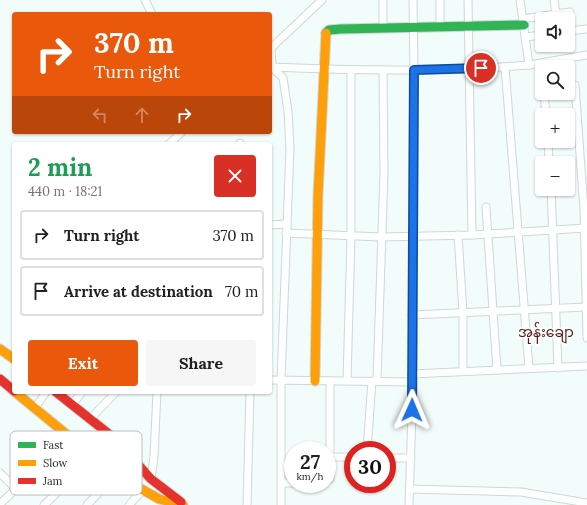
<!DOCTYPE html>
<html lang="en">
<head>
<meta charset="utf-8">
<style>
	body { margin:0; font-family:Lora,"Noto Sans Myanmar",serif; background:#f6f6f6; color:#202124; height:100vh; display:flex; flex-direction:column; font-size:15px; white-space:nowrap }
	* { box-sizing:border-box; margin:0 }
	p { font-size:13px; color:#757577 }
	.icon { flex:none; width:22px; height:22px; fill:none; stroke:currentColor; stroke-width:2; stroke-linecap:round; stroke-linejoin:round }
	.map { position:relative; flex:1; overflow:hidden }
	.drawer { position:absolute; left:12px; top:142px; width:260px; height:252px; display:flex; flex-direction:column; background:#fff; border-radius:4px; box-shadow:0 1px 3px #0004 }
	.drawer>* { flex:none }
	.banner { position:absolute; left:12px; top:12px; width:260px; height:122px; border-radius:4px; box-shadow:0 1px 3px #0004; background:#ea580c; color:#fff; overflow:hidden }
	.tools { position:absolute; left:535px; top:12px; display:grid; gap:8px }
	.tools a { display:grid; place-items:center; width:40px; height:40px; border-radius:4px; background:#fff; box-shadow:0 1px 3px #0004; font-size:20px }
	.speed { position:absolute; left:284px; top:441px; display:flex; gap:8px; font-size:20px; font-weight:700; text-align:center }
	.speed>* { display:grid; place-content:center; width:52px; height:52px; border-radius:50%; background:#fff; box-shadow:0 1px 3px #0004; line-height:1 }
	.speed small { font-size:10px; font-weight:400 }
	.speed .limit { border:6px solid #d22; background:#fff; color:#111 }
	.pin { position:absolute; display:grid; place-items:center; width:34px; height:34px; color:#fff; margin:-17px; border:2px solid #fff; border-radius:50%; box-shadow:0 1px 4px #0007 }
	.me { position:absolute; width:44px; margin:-22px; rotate:1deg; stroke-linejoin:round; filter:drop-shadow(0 0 3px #0008) }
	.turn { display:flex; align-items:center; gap:14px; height:84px; padding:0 16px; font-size:18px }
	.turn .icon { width:52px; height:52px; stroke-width:2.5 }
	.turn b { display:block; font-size:28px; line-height:34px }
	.lanes { display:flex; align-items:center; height:38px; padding:0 16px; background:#0003; justify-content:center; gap:20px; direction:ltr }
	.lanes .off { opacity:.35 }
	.round { display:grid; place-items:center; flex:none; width:42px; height:42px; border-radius:4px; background:#f6f6f6 }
	.head { display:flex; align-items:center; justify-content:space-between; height:68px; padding:0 16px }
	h1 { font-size:24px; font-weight:800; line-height:30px; color:#1e9e55 }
	.button { display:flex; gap:8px; margin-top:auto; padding:8px 16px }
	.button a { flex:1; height:46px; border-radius:4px; background:#ea580c; color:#fff; font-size:16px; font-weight:800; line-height:46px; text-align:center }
	.button a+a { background:#f6f6f6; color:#202124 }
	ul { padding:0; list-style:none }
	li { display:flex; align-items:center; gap:12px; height:50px; margin:0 8px 6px; padding:0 8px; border:2px solid #e0e0e0; border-radius:4px }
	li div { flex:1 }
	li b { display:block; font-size:15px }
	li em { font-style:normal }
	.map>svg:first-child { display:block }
</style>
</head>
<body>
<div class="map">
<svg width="587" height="505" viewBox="0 0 587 505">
	<rect width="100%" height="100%" fill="#f2fcfa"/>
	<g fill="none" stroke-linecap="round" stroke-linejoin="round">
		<!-- street casing -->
		<g stroke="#ced8d6" stroke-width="9">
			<g id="street">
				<polyline points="145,0 152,14"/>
				<polyline points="468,0 472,235"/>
				<polyline points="520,0 529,65 587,55"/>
				<polyline points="554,0 556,15"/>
				<polyline points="523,19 570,12"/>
				<polyline points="383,27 383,0"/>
				<polyline points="440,27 440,0"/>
				<polyline points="568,31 587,29"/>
				<polyline points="525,37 542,35"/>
				<polyline points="271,48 272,67 283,78 288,111 290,149 281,380 281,505"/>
				<polyline points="270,49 322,0"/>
				<path d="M272,67C358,71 444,72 529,65"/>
				<polyline points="505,67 529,368"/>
				<polyline points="575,85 584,210 587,338"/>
				<polyline points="544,93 546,115"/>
				<polyline points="548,141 549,163"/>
				<polyline points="240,143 240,144"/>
				<polyline points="169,144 182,132"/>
				<polyline points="551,189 558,368"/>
				<polyline points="486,207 497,370"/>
				<polyline points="270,225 287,224"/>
				<polyline points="286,233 381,237 472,235 587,228"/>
				<polyline points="458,235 463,313 463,371"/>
				<polyline points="412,315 587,307"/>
				<polyline points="412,374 587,366"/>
				<polyline points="270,380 413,382"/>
				<polyline points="347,381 351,237 351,70"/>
				<polyline points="377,381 384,172 383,70"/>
				<polyline points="72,405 82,392"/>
				<polyline points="35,408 46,392"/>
				<polyline points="90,419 116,392"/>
				<polyline points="367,450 372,381"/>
				<polyline points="327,457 353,457"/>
				<polyline points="387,458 411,458"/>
				<polyline points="0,473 16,489"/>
				<polyline points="151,479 154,457 157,392"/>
				<polyline points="327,480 330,479 330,381"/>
				<polyline points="282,483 293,483"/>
				<polyline points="410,489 521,492 587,503"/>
				<polyline points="0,504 70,437"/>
				<polyline points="44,505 114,438"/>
				<polyline points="87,505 117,474"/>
				<polyline points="129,505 142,491"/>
				<polyline points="247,505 250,392"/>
				<polyline points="409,505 413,382 414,70 413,0"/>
			</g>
		</g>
		<!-- fast casing -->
		<g stroke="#ced8d6" stroke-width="11">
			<polyline id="fast" points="326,33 329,30 341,29 524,25"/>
		</g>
		<!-- slow casing -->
		<g stroke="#ced8d6" stroke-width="11">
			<g id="slow">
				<polyline points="0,349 14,359"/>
				<polyline points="315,381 318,195 326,33"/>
				<polyline points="15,392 93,456 129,482 159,499 183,505"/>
			</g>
		</g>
		<!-- jam casing -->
		<g stroke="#ced8d6" stroke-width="11">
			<g id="jam">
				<polyline points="0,379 14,391"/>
				<polyline points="56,392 114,438 151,479 181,502"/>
			</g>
		</g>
		<!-- street -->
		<use href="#street" stroke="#fdfffe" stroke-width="7"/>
		<!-- fast -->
		<use href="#fast" stroke="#30b455" stroke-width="9"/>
		<!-- slow -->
		<use href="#slow" stroke="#ff9f0a" stroke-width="9"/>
		<!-- jam -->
		<use href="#jam" stroke="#e5322d" stroke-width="9"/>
	</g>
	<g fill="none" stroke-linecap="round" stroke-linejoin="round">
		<!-- route casing -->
		<g stroke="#114b97" stroke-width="10">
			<polyline id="route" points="412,410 414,70 481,68"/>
		</g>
		<!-- route -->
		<use href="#route" stroke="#1a73e8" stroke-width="7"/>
	</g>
	<g text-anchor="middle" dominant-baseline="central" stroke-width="3.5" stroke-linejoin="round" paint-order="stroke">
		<!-- quarter labels -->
		<g font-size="14" fill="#5c1810" stroke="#fff">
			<text x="546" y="332">အုန်းချော</text>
		</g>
	</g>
	<!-- legend -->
	<rect x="10" y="431" width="132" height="64" rx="6" fill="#fff" stroke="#bcbebe" stroke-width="1"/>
	<rect x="18" y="442" width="18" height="6" fill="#30b455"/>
	<rect x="18" y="460" width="18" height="6" fill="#ff9f0a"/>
	<rect x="18" y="478" width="18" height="6" fill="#e5322d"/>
	<g font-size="11" fill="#1e2826">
		<text x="43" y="449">Fast</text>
		<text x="43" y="467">Slow</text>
		<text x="43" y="485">Jam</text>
	</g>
</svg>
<div class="tools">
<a><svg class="icon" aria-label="sound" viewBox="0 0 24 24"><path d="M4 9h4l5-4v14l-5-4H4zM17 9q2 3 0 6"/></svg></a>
<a><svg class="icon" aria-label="search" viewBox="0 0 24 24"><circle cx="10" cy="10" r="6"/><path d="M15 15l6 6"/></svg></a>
<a>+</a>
<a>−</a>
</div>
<div class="speed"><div>27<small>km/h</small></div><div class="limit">30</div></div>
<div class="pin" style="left:481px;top:68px;background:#d93025"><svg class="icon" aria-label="arrive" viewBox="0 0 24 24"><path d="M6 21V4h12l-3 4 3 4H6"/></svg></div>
<svg class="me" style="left:412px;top:410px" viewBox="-20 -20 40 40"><path d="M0-17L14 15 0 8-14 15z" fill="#1a73e8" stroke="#fff" stroke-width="4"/></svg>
<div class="banner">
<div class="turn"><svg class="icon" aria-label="right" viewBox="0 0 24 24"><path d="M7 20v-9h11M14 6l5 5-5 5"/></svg><div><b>370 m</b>Turn right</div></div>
<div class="lanes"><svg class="icon off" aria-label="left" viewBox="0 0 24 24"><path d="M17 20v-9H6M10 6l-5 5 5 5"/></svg><svg class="icon off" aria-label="ahead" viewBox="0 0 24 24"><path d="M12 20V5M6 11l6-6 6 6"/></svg><svg class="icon" aria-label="right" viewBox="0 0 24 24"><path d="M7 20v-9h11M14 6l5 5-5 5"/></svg></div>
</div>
<section class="drawer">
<div class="head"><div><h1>2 min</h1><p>440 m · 18:21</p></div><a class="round" style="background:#d93025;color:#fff"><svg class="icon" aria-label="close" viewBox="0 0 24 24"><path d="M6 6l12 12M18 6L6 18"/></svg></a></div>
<ul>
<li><svg class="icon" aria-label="right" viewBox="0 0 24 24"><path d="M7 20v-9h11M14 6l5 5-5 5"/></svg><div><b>Turn right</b></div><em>370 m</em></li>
<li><svg class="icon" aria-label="arrive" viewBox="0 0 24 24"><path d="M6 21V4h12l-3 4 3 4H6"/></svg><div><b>Arrive at destination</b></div><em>70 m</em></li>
</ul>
<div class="button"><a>Exit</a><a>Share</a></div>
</section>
</div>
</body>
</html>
